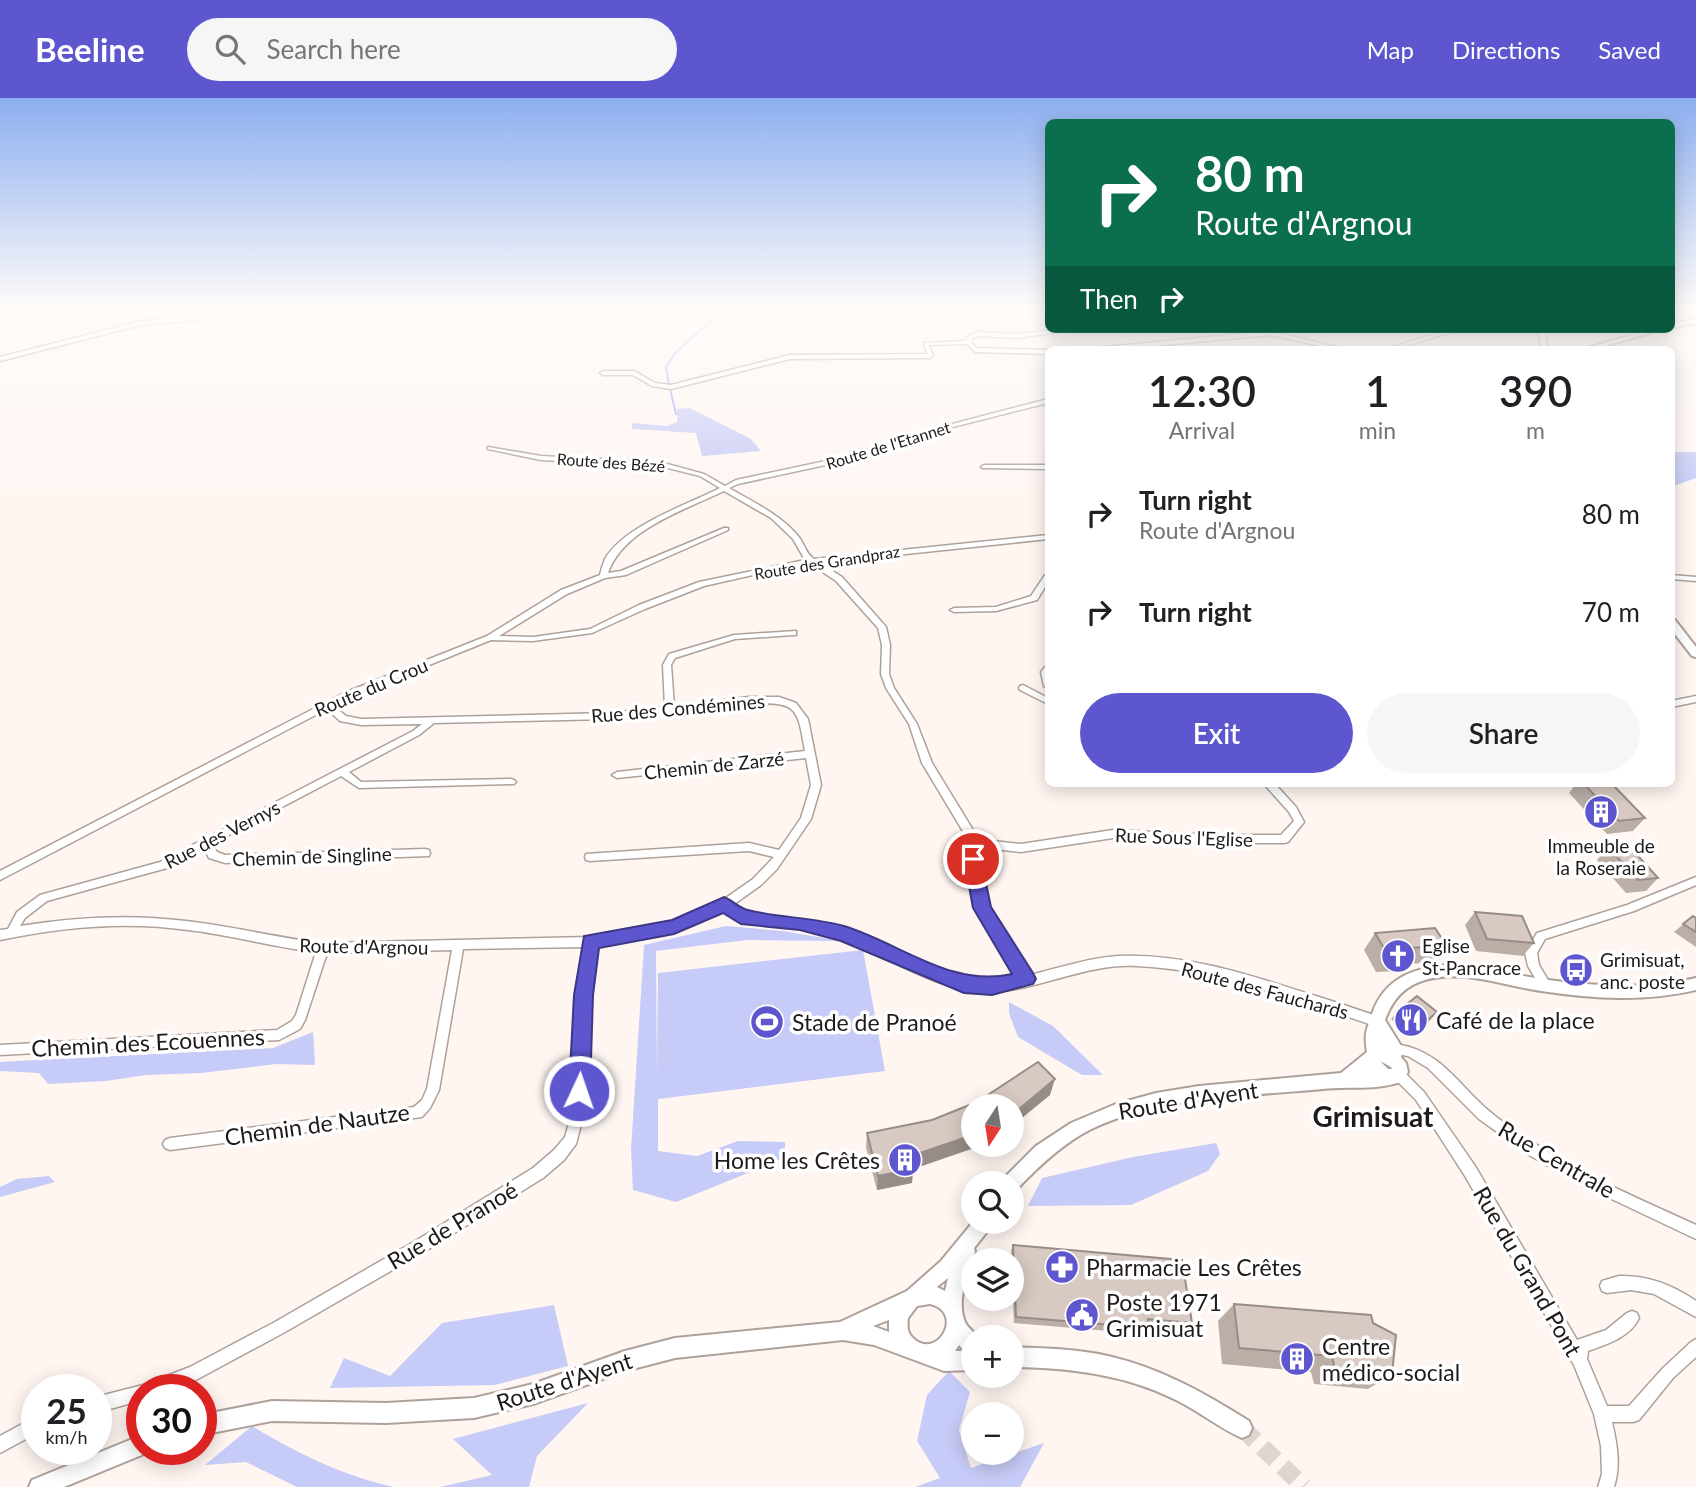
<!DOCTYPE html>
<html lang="en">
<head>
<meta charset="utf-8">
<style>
	body { margin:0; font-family:Lato,sans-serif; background:#f6f6f6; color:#202124; height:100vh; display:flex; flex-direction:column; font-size:26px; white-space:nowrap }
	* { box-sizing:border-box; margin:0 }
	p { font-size:23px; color:#757577 }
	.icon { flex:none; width:38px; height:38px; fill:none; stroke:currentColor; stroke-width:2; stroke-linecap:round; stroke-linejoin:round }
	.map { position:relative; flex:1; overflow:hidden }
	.drawer { position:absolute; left:1045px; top:248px; width:630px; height:441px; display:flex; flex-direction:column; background:#fff; border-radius:10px; box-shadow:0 4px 18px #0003 }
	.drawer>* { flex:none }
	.banner { position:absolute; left:1045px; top:21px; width:630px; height:214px; border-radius:10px; box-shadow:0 4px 18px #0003; background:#0b6e4f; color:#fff; overflow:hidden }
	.needle { width:46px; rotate:192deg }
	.controls { position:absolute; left:961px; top:996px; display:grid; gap:14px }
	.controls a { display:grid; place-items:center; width:63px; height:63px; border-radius:50%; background:#fff; box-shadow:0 4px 18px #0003; font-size:35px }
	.speed { position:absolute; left:21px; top:1276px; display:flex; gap:14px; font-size:35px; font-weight:700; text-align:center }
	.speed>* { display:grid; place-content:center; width:91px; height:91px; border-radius:50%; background:#fff; box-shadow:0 4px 18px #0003; line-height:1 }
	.speed small { font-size:18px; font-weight:400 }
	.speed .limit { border:10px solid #d22; background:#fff; color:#111 }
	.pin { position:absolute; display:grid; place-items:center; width:60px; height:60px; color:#fff; margin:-30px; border:4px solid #fff; border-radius:50%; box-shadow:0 2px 7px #0007 }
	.me { position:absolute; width:77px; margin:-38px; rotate:3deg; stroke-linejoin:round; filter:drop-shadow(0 0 5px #0008) }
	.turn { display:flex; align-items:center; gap:24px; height:147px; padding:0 35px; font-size:32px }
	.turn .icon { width:91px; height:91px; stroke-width:2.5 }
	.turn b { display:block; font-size:49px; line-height:60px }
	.then { display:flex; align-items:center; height:66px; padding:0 35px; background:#0003; gap:14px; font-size:26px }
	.eta { display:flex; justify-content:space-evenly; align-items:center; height:119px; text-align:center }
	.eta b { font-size:42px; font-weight:600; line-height:49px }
	.action { display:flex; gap:14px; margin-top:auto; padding:14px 35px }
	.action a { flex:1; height:80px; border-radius:42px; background:#5d56ce; color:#fff; font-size:28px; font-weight:600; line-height:80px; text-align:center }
	.action a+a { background:#f6f6f6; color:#202124 }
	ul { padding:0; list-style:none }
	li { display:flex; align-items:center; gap:21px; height:98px; padding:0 35px }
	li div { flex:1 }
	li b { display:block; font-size:26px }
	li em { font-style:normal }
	header { display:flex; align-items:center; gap:42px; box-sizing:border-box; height:98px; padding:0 35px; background:#5d56ce; color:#fff }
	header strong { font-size:33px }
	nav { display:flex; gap:38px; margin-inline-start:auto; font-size:24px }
	.search { width:490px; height:63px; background:#f6f6f6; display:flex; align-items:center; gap:18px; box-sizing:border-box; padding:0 24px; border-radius:38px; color:#757577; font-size:26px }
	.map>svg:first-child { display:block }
</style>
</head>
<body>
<header>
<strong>Beeline</strong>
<div class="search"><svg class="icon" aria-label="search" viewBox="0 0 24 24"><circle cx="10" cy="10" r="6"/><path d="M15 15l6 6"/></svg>Search here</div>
<nav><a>Map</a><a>Directions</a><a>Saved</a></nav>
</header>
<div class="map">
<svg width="1696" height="1389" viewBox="0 0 1696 1389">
	<rect width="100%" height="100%" fill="#fff6f2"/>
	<!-- green -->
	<g fill="#c7cbf7">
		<polygon points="690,310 751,341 761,353 702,358 696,335 632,331 632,325 667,328 677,324 677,311"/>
		<polygon points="1671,354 1696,354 1696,380 1671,389"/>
		<polygon points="726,828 783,833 841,843 747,842 656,853 657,977 658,875 863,852 885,973 658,1001 658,1053 697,1058 738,1043 785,1044 785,1060 676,1104 633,1092 631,1052 644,847"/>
		<polygon points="1009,904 1053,928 1103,977 1082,977 1018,939 1009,915"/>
		<polygon points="313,934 315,967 276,966 201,975 146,977 106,983 48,986 39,975 0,973 0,964 17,963 273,950"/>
		<polygon points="1216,1045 1220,1056 1208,1073 1131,1107 1028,1108 1042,1080 1133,1059"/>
		<polygon points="49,1078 55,1084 0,1099 0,1089 17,1081"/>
		<polygon points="554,1207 568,1268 495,1287 330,1290 344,1260 390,1278 442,1225"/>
		<polygon points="949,1273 970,1294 959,1332 971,1370 1044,1345 1020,1389 915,1389 940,1380 917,1343 927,1297"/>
		<polygon points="588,1305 537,1358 529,1389 440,1389 492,1377 453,1341"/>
		<path d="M252,1328C297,1355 341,1377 394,1389H297L246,1364L205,1367Z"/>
	</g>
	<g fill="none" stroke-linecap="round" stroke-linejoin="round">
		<!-- stream -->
		<g stroke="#a4a8fd" stroke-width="2">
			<polyline points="669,287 666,269 677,253 724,211"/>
			<polyline points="670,291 676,316"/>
		</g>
		<!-- tertiary-tunnel -->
		<polyline stroke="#ded5d1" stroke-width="18" stroke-dasharray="18 10" stroke-linecap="butt" points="1242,1330 1304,1389"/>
		<!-- minor casing -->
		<g stroke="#aea19a" stroke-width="3">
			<g id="minor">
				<polygon points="51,211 66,211 0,221 0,217"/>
				<polygon points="231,211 240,211 201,222 141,227 0,263 0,259 141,223 201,218"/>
				<polygon points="1063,231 1079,231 1018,240 978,238 972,240 971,244 977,250 1048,252 1048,256 975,254 967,246 929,247 933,258 930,260 790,261 671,291 652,288 633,277 603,277 600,275 603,273 634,273 655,285 671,287 790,257 927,256 924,245 966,243 968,238 977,234 1018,236"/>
				<polygon points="1460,231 1472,231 1441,237 1392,252 1383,252 1438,235"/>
				<polygon points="1538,231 1544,231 1548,252 1542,252"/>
				<polygon points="1271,233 1348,252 1338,252 1271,237 1111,252 1092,252 1095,250"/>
				<path d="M1048,301V305L937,333L853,361L738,386L729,390C753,404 781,417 798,438C805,446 805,455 814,461L1048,437V441L820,465L842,479L886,529L890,547L889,576L894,590L917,626L932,665L973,732L975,741L1021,746L1113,732L1217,737H1281L1294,723L1289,714L1264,686H1275L1296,709L1304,724L1288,744L1284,745H1217L1113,740L1021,754L977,749L987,810L1008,846L1030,877C1059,870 1088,860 1118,858C1182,855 1247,876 1306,895C1332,903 1357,911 1382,920L1384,924L1382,928L1378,929C1300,903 1220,872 1137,868C1086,865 1040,892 991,894C935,896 879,850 826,836C792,826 756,830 724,812L674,833L596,848L590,897L584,1015L576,1046L564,1062L543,1080L427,1152L285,1234L194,1283L170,1292H142V1302L96,1315V1299L143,1287L190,1269L275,1224L417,1142L533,1070L554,1052L565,1039L572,1015L578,897L585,849L463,851L439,992L430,1010L422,1019L170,1052L165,1050L163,1046L165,1042L170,1040L414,1009L422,1002L427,991L452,852L327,855L305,922L300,931L279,942L0,957V947L277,932L292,923L296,917L316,854C273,849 231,837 188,832C126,823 61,829 0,842V832L8,831L17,814L40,797L160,764L413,633L422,626L361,627L340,623L327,611L0,782V773L344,595L487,538L561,492L600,477C601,472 603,466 605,461C624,428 686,407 720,390L700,378L660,368L541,362L488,351V349L541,358L660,364L704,376L725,388L736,382L849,358L933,331ZM724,393L771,420L793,441L805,462L699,484L639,507L590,531L533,539L499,538L567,496L605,480L626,477L728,432V430H724L621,473L608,475C623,431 685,412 724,393ZM811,466L836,483L878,530L882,547L881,576L886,590L909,626L922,665L964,735L977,810L1000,852L1019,880C1003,883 987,885 971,883C920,875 876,840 826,827C795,818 761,823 733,807L761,787L777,771L811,721L821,687L808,621L796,605L779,599H749L674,608L671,567L675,560L735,541L793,537H796V533L734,537L669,556L663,567L665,609L610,615L361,621L346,618L333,608L350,599L491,542L533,543L592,535L645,511L704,488L797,467ZM749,605C797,605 797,607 805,653L617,674L612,677L617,680L806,660L811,687L801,720L779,752L749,745L586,756L585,759L586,762L590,763L749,753L774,759L753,781L720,804L673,825L591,839L323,845C277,840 232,828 186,823C131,816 75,819 20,828L25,820L47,803L167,770L204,750L209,760L225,765L429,758L430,755L429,752L425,751L225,757L217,754L212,746L341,678L359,690L514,686L516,684L514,682L511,681L361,684L349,674L419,637L434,625L610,621Z"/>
				<polygon points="984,367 1048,367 1048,371 982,370 981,369"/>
				<polygon points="1045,477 1048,477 1048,484 1037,502 996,513 954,514 950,512 954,510 996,509 1031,498"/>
				<polygon points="1671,477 1696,479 1696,483 1671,481"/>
				<polygon points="1048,568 1048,591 1044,588 1041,574 1045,569"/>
				<polygon points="1023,587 1048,600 1048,606 1020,592 1019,590 1020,588"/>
				<polygon points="1696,598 1696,604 1671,609 1671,603"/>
				<polygon points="1696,779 1696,787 1634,813 1545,841 1537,855 1539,867 1551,887 1549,890 1545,892 1541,890 1528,868 1525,855 1537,835 1627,807"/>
				<path d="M1395,946C1441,952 1457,986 1489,1013C1504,1026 1521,1037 1537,1047C1587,1079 1642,1102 1696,1127V1141L1582,1087L1529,1057L1479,1021L1428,970L1408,958L1391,955L1389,951L1391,947Z"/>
				<path d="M1399,971L1403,973L1424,994L1475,1068L1577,1242L1606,1232L1627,1215L1632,1213L1637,1215L1639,1220C1631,1239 1605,1247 1588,1253L1587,1261L1607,1308H1629L1663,1270L1691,1244L1696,1241V1259L1673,1280L1639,1322L1633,1324H1612C1617,1346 1621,1367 1614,1389H1598L1602,1376L1601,1348L1594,1316L1574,1267L1465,1078L1416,1002L1395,981L1393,977L1395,973Z"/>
				<path d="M1619,1178C1648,1177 1673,1187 1696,1203V1219L1654,1196L1631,1192L1607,1195L1602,1193L1600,1188L1602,1183Z"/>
				<polygon points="37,1318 37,1335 0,1355 0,1338"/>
			</g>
		</g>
		<!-- tertiary casing -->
		<g stroke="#aea19a" stroke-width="4">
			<g id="tertiary">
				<polygon points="1696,221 1696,225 1671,230 1671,226"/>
				<polygon points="1652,231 1662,231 1592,252 1581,252"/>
				<polygon points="1671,521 1675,522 1696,549 1696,559 1692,558 1671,531"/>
				<path d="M1445,867C1478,868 1509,876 1541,881C1593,888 1645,892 1696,880V892C1645,904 1593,901 1541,893C1504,888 1462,871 1425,882C1404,888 1392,902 1385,922L1403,951L1401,959L1406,965L1408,974L1403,983C1378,993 1349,988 1323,991C1249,998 1148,999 1082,1036C1057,1051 1037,1070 1017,1091L1012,1093V1085H1002L1005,1079L1036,1048L1071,1025L1116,1006L1156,995L1199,988L1341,975L1367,954C1364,935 1366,934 1372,916C1384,881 1411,871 1445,867ZM1380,963L1391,969L1392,971H1388Z"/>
				<path d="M973,1124H993L990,1130L974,1150L975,1153C968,1175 955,1204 966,1226C969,1230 974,1235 978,1239H973V1272L944,1273L874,1247L843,1242L675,1260L625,1273L533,1306L474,1320L386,1325L272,1323L201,1337V1317L272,1303L386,1305L474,1300L533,1286L625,1253L675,1240L840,1224L907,1193L941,1163ZM948,1180L945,1193L937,1189ZM930,1206C965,1214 938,1262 914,1241C907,1235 907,1229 908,1220L917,1208ZM889,1222V1234L873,1228ZM959,1247L964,1253H955Z"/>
				<path d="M1012,1249C1044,1250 1077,1251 1108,1258C1160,1270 1205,1295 1249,1323L1252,1330L1249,1337L1242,1340C1219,1330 1199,1313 1176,1302C1124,1276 1069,1270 1012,1269Z"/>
				<polygon points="142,1337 142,1351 151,1351 149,1354 64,1389 29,1389 32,1382"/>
			</g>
		</g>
		<!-- minor -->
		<use href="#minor" fill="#fff" fill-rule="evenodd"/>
		<!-- tertiary -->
		<use href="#tertiary" fill="#fff" fill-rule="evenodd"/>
	</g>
	<!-- wall -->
	<g fill="#baaea7">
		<polygon points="1576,686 1612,686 1645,720 1633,733 1607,736 1569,695"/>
		<polygon points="1608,749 1658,780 1646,793 1626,795 1597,762"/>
		<polygon points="1475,814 1534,845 1523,858 1476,853 1465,827"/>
		<polygon points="1693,818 1696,820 1696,849 1674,834"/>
		<polygon points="1375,835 1446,847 1433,864 1400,867 1396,873 1376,874 1364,852"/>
		<polygon points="1398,913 1430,922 1411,938 1391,921"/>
		<polygon points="1050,997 1012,1028 1012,1008 973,1046 979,1046 971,1051 913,1071 912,1085 877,1092 866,1050 867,1035"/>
		<polygon points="1013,1147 1192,1225 1187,1231 1149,1227 1149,1230 1145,1236 1014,1225 1011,1153"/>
		<polygon points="1234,1206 1373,1225 1392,1276 1368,1291 1314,1286 1311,1274 1222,1266 1218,1223"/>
	</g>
	<!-- shaded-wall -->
	<g fill="#978d88">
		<polygon points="1437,914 1430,922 1411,938 1418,930"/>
		<polygon points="1055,981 1050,997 1012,1028 1012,1015"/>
		<polygon points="973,1037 973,1046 979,1046 971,1051 913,1071 912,1085 877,1092 878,1078 911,1058"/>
	</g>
	<!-- building -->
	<g fill="#d8cac2" stroke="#978d88" stroke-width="2">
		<polygon points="1584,686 1612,686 1645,720 1619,723"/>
		<polygon points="1628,747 1658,780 1638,782 1608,749"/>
		<polygon points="1475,814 1522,818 1534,845 1487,841"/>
		<polygon points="1693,818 1696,820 1696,834 1683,826"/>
		<polygon points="1435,830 1446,847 1410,850 1408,856 1388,857 1375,835"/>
		<polygon points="1417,898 1437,914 1418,930 1398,913"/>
		<polygon points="1038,964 1055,981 1019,1011 1012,1015 1012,1008 973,1008 973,1037 911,1058 913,1071 878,1078 867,1035 932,1022 977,1004"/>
		<polygon points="1013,1147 1182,1162 1192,1225 1148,1221 1149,1230 1016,1219"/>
		<polygon points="1234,1206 1371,1217 1373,1225 1396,1237 1392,1276 1335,1271 1332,1258 1239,1250"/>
	</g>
	<!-- sky -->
	<linearGradient id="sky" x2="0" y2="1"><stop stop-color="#8daff0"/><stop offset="0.52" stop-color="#fffbf9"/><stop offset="1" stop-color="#fffbf9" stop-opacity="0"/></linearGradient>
	<rect width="1696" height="406" fill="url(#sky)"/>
	<!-- route -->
	<path fill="#5d56ce" stroke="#3c3886" stroke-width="2" d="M973,754L981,761L991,809L1033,875L1036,881L1033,886L992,897L964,895L841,843L800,832L741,826L723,815L674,836L599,850L593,897L590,993L587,1000L579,1003L572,1000L569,993L574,897L584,838L672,822L724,799C732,802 739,810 748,812C779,820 812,819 844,828C900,845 951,890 1012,876L973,810L964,761Z"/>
	<!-- icons -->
	<defs>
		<g id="building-disc" transform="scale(1.75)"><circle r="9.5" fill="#5d56ce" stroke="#fff"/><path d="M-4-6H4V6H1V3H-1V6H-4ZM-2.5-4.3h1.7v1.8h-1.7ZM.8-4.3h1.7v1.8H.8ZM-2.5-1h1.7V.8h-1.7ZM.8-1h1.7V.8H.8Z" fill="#fff"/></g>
		<g id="church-disc" transform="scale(1.75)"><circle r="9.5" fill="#5d56ce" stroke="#fff"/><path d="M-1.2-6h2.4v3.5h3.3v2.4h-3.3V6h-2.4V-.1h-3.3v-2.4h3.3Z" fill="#fff"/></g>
		<g id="bus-disc" transform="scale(1.75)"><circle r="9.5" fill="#5d56ce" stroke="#fff"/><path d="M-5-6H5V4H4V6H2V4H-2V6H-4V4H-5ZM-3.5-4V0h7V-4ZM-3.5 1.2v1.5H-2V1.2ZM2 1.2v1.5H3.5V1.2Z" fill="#fff"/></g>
		<g id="restaurant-disc" transform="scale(1.75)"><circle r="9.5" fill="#5d56ce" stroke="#fff"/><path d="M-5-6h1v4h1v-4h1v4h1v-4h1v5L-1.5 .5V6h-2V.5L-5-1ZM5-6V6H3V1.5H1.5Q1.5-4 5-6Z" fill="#fff"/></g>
		<g id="stadium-disc" transform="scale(1.75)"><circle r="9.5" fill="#5d56ce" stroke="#fff"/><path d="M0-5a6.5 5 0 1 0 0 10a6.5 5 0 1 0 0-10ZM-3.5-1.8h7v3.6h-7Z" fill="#fff"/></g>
		<g id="pharmacy-disc" transform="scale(1.75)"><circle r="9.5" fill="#5d56ce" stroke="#fff"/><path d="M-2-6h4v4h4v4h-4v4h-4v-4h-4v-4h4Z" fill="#fff"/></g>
		<g id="civic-disc" transform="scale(1.75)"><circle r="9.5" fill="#5d56ce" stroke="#fff"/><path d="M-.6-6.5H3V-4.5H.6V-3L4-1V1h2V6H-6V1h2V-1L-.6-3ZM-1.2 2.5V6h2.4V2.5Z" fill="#fff"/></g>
	</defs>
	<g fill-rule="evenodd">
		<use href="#building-disc" x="1601" y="714"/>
		<use href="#church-disc" x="1398" y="858"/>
		<use href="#bus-disc" x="1576" y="872"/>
		<use href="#restaurant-disc" x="1411" y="922"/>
		<use href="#stadium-disc" x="767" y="924"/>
		<use href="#building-disc" x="905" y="1062"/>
		<use href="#pharmacy-disc" x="1062" y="1169"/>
		<use href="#civic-disc" x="1082" y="1217"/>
		<use href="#building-disc" x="1297" y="1261"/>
	</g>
	<g text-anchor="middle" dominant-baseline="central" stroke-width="7" stroke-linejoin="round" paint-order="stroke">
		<!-- far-street labels -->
		<g font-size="16" fill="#201b19" stroke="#fff">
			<text transform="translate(888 347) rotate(-17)">Route de l'Etannet</text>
			<text transform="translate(611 364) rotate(4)">Route des Bézé</text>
			<text transform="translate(827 464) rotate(-9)">Route des Grandpraz</text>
		</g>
		<!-- street labels -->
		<g font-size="19" fill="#201b19" stroke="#fff">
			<text transform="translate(371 589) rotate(-23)">Route du Crou</text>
			<text transform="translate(678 610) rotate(-5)">Rue des Condémines</text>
			<text transform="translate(714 667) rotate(-6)">Chemin de Zarzé</text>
			<text transform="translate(222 736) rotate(-27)">Rue des Vernys</text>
			<text transform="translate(1184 739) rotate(2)">Rue Sous l'Eglise</text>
			<text transform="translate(312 758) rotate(-2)">Chemin de Singline</text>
			<text transform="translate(364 848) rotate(1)">Route d'Argnou</text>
			<text transform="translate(1265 892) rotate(15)">Route des Fauchards</text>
		</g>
		<!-- poi labels -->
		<g font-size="19" fill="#201b19" stroke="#fff" text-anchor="start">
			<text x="1601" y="747" text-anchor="middle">Immeuble de<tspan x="1601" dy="22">la Roseraie</tspan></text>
			<text x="1422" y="847">Eglise<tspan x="1422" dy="22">St-Pancrace</tspan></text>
			<text x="1600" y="861">Grimisuat,<tspan x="1600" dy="22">anc. poste</tspan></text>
		</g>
		<!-- near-poi labels -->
		<g font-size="23" fill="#201b19" stroke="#fff" text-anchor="start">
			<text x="1436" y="922">Café de la place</text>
			<text x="792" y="924">Stade de Pranoé</text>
			<text x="880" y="1062" text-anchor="end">Home les Crêtes</text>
			<text x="1086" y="1169">Pharmacie Les Crêtes</text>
			<text x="1106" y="1204">Poste 1971<tspan x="1106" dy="26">Grimisuat</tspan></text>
			<text x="1322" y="1248">Centre<tspan x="1322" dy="26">médico-social</tspan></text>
		</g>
		<!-- near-street labels -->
		<g font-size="23" fill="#201b19" stroke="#fff">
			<text transform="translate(148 944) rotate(-3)">Chemin des Ecouennes</text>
			<text transform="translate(1188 1002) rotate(-9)">Route d'Ayent</text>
			<text transform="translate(317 1026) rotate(-8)">Chemin de Nautze</text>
			<text transform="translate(1557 1061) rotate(30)">Rue Centrale</text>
			<text transform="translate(452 1127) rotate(-31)">Rue de Pranoé</text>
			<text transform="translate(1528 1173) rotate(60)">Rue du Grand Pont</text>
			<text transform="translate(564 1283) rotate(-18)">Route d'Ayent</text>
		</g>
		<!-- near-quarter labels -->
		<g font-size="28" font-weight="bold" fill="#201b19" stroke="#fff">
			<text x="1373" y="1018">Grimisuat</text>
		</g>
	</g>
</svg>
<div class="controls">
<a><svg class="needle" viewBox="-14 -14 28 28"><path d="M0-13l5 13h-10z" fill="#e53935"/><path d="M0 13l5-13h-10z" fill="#757577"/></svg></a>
<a><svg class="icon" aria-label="search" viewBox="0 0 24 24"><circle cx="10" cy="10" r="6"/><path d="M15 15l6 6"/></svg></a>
<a><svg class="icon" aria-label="layers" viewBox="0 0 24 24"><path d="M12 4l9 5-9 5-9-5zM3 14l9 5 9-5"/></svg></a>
<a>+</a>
<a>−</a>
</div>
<div class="speed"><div>25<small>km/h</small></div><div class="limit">30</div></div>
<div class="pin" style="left:973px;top:761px;background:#d93025"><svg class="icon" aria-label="arrive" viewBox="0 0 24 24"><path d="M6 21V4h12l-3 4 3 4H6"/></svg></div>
<svg class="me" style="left:579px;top:993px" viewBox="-20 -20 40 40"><circle r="17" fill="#5d56ce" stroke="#fff" stroke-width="3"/><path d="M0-11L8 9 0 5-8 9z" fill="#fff"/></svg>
<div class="banner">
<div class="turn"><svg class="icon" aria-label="right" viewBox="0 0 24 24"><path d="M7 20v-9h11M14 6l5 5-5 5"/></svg><div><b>80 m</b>Route d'Argnou</div></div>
<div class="then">Then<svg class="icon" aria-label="right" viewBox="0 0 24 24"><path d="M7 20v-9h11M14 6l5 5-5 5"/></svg></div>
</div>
<section class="drawer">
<div class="eta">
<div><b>12:30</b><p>Arrival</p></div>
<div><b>1</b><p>min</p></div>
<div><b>390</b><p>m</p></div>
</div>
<ul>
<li><svg class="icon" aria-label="right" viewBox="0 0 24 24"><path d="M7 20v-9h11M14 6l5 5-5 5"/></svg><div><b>Turn right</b><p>Route d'Argnou</p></div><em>80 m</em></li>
<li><svg class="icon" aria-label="right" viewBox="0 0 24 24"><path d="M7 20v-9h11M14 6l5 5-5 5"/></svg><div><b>Turn right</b></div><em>70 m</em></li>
</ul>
<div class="action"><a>Exit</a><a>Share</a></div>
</section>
</div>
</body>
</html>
